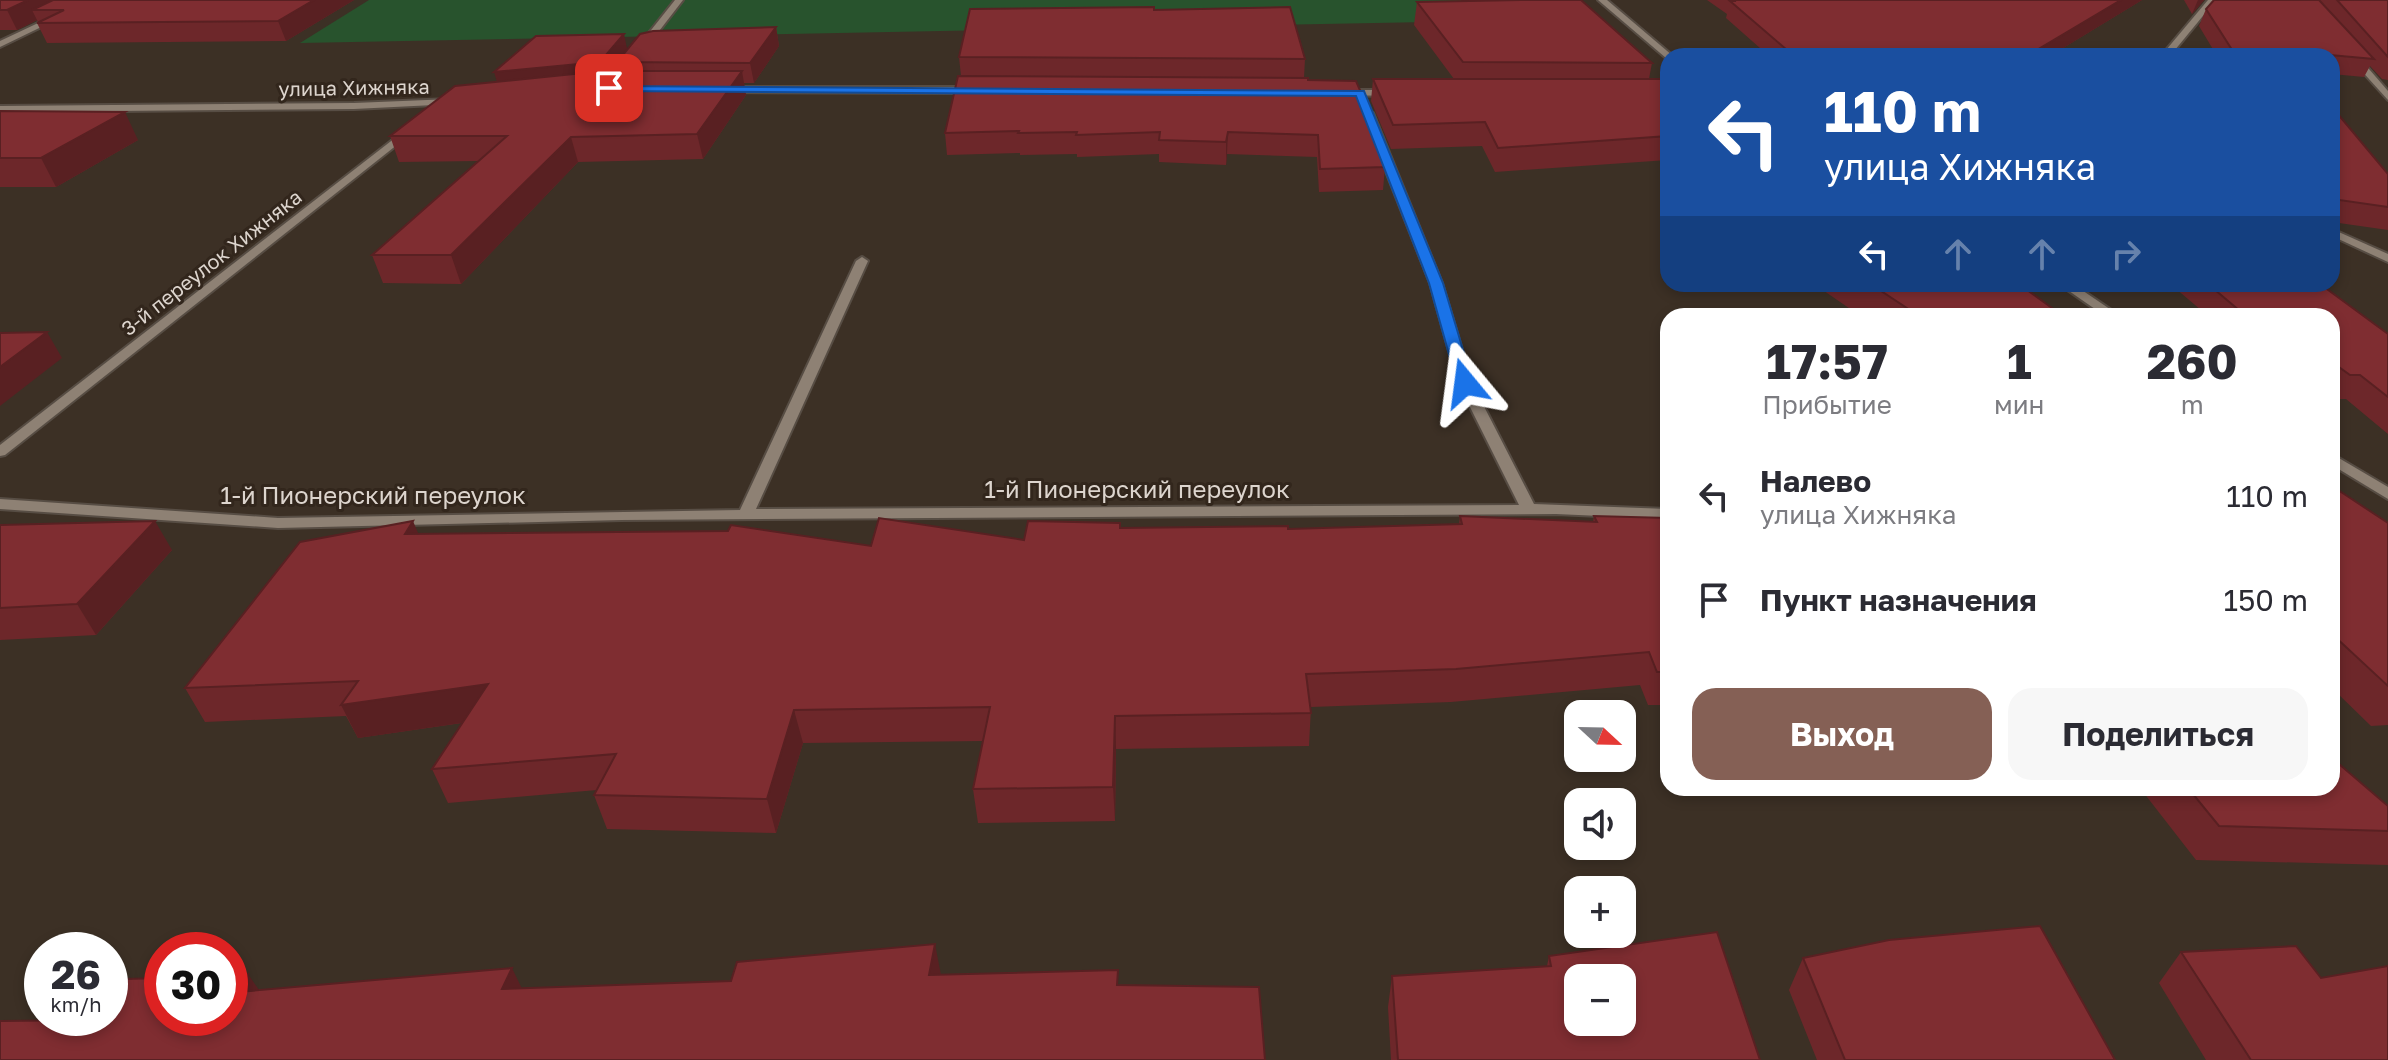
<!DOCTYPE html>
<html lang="ru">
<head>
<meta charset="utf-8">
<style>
	body { margin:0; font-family:"Golos Text",sans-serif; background:#f7f7f7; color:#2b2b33; height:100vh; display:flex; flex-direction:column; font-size:30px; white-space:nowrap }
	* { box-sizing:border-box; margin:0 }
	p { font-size:26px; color:#7c7c81 }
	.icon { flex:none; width:44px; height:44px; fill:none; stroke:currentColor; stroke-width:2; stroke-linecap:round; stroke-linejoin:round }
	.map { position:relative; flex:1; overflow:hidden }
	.sheet { position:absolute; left:1660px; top:308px; width:680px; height:488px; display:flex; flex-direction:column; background:#fff; border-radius:24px; box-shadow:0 4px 12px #0003 }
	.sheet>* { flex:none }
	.top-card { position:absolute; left:1660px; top:48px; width:680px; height:244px; border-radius:24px; box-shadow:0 4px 12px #0003; background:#1a4fa0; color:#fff; overflow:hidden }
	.needle { width:52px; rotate:112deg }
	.buttons { position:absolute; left:1564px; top:700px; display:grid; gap:16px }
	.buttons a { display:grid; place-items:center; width:72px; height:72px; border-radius:16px; background:#fff; box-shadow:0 4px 12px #0003; font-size:40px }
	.speed { position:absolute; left:24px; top:932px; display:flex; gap:16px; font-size:40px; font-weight:700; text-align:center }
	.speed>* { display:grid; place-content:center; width:104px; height:104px; border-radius:50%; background:#fff; box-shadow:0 4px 12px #0003; line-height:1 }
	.speed small { font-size:20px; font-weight:400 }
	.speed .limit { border:12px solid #d22; background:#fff; color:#111 }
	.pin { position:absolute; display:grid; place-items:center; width:68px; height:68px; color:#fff; margin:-34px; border-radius:16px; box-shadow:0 4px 12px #0006 }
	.me { position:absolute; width:88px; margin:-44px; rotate:344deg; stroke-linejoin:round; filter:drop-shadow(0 0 6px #0008) }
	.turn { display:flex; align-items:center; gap:28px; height:168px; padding:0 32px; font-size:36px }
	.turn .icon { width:104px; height:104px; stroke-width:2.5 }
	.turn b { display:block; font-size:56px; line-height:68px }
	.lanes { display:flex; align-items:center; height:76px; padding:0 32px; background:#0003; justify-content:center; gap:40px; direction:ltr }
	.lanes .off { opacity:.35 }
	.eta { display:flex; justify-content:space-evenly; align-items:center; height:136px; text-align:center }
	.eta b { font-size:48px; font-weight:700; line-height:56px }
	.action { display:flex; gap:16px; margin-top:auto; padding:16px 32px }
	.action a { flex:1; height:92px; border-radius:24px; background:#856055; color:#fff; font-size:32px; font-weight:700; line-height:92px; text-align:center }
	.action a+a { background:#f7f7f7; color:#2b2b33 }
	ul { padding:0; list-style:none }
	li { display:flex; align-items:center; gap:24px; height:104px; padding:0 32px }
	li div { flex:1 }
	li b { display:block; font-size:30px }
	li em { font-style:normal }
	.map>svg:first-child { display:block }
</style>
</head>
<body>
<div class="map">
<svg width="2388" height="1060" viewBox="0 0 2388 1060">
	<rect width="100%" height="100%" fill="#3c3025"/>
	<!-- green -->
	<polygon fill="#28532d" points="369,0 1461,0 1480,21 300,43"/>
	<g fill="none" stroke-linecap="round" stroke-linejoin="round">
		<!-- service casing -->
		<g stroke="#574d44" stroke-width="4">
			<polygon id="service" points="675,0 683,0 646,48 640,48 640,44"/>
		</g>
		<!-- minor casing -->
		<g stroke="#574d44" stroke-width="4">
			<g id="minor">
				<polygon points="1598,0 1607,0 1673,56 1666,58"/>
				<polygon points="2208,0 2216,0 2170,56 2161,56"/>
				<polygon points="2350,54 2356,54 2388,91 2388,100 2350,58"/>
				<polygon points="723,87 974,87 979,90 974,93 726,92 723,91"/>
				<polygon points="1342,90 1394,90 1399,93 1394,96 1339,95 1339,91"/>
				<polygon points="451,99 456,102 454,104 354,109 0,112 0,106 354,103"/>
				<polygon points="1368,110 1373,113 1442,283 1472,383 1534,504 1668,509 1668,519 1556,514 622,520 278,528 0,509 0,499 278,518 740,510 856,261 862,257 868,261 756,509 1519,505 1458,383 1430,283 1363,113"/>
				<polygon points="404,131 412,133 5,455 0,456 0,445"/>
				<polygon points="2332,229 2388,254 2388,262 2332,236"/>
				<polygon points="2059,284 2073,284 2120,316 2105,316"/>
				<polygon points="2332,454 2388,487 2388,499 2332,465"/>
			</g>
		</g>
		<!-- tertiary casing -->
		<g stroke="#574d44" stroke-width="4">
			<polygon id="tertiary" points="87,0 97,0 0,47 0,41"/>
		</g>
		<!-- service -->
		<use href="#service" fill="#8e8174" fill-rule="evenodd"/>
		<!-- minor -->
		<use href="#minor" fill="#8e8174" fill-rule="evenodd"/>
		<!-- tertiary -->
		<use href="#tertiary" fill="#8e8174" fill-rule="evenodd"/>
	</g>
	<!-- wall -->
	<g fill="#6d272a">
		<polygon points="0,0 354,0 286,41 47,43 37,23 38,22 37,20 17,30 0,30"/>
		<polygon points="1707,0 2142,0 2050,56 1769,56 1726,18 1727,14"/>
		<polygon points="2184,0 2204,0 2192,14"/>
		<polygon points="2214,0 2388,0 2388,80 2382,79 2370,66 2364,77 2332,74 2332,56 2217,56 2199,26 2206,9"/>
		<polygon points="1417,2 1652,63 1649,79 1668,79 1668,160 1495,172 1482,146 1391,149 1371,101 1373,79 1454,79 1414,25"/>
		<polygon points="1154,10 1305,59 1304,78 1376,127 1375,139 1385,167 1383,190 1319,192 1317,157 1227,154 1226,165 1159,162 1159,154 1077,157 1077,154 1020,155 1020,153 947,155 945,133 961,76 959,57"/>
		<polygon points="776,27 779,46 754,83 744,83 746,95 703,159 578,162 461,284 383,283 372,255 478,161 399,162 390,136 497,81 627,49"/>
		<polygon points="2332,107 2388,174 2388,230 2332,222"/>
		<polygon points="0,111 138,140 56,187 0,187"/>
		<polygon points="1814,284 2019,284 2063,316 1869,316 1866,314 1859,315"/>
		<polygon points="2143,284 2320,284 2388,334 2388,434 2346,399 2336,399 2332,396 2332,316 2208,316 2175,288 2147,287"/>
		<polygon points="1667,379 1668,379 1668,422 1660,406"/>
		<polygon points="2332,486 2388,523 2388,725 2371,726 2332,688"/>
		<polygon points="1460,516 1593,522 1594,516 1668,518 1668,705 1648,705 1640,685 1451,702 1311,707 1309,746 1116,749 1115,821 978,823 973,789 983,741 803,743 776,833 607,829 594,795 597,790 448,803 432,769 462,723 358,738 346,716 205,722 185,688 418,534 871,546 1024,540 1120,528 1288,529 1459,524"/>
		<polygon points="0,525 172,550 96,635 0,640"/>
		<polygon points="2140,788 2332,788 2388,806 2388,865 2196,860"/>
		<polygon points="2181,952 2321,978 2388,1060 2206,1060 2159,983"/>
		<polygon points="1549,956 1760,1060 1391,1060 1388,1007 1392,976 1547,966"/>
		<polygon points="1803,958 2115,1060 1817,1060 1789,990"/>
	</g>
	<!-- shaded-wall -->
	<g fill="#592022">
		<polygon points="28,0 80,0 32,10 37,20 17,30 7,10"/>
		<polygon points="314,0 354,0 286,41 278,21"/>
		<polygon points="2121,0 2142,0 2050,56 2027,56"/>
		<polygon points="2198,0 2204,0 2192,14"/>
		<polygon points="776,27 779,46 754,83 750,63"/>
		<polygon points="624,34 628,53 617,62 618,66 605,82 500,92 494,72"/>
		<polygon points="742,71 746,95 703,159 697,134"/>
		<polygon points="125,112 138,140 56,187 41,158"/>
		<polygon points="1228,132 1227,154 1226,165 1226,142"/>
		<polygon points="571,137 578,162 461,284 451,255"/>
		<polygon points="47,332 62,358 0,406 0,367"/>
		<polygon points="155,521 172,550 96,635 77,604"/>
		<polygon points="413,521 426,552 405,534"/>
		<polygon points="488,684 502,717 358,738 341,705"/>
		<polygon points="794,710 803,743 776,833 767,799"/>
		<polygon points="1115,716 1116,749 1115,821 1113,787"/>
		<polygon points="935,944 941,975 929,975"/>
		<polygon points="512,968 527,999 502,989"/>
		<polygon points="248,974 270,1006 238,992"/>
	</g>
	<!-- building -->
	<g fill="#7f2d31" stroke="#592022" stroke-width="2" fill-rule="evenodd">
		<polygon points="0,0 28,0 7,10 0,10"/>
		<polygon points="53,0 314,0 278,21 37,23 64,10 32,10"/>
		<polygon points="1521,0 1581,0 1652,63 1463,62 1417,2"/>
		<polygon points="1734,0 2121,0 2027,56 1794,56 1730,1 1736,1"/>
		<polygon points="2214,0 2319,0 2374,59 2285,51 2289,56 2236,56 2206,9"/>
		<polygon points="2337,0 2388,0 2388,57"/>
		<polygon points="1154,7 1154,10 1290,7 1305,59 959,57 970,9"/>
		<polygon points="776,27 750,63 617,62 640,34 653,31"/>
		<polygon points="624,34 600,62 494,72 536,36"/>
		<polygon points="603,71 742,71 697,134 571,137 451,255 372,255 507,136 390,136 455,86"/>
		<polygon points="958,76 1308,78 1308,80 1356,81 1376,127 1371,128 1385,167 1320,169 1318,135 1228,132 1226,142 1159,140 1160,132 1076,135 1077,132 1018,133 1019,131 945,133"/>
		<polygon points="1373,79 1668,79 1668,136 1498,148 1485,122 1393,125"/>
		<polygon points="2332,107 2388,174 2388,207 2332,199"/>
		<polygon points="0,111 125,112 41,158 0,158"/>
		<polygon points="1863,284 2019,284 2063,316 1919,316 1875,287 1868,287"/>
		<polygon points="2208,284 2320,284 2388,334 2388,397 2360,375 2350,375 2332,362 2332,316 2268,316 2261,311 2240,311"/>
		<polygon points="47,332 0,367 0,333"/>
		<polygon points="2332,486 2388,523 2388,686 2332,634"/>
		<polygon points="1460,516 1597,522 1594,516 1668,518 1668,672 1657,672 1649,652 1456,669 1306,674 1311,713 1115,716 1113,787 973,789 990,707 794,710 767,799 594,795 616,754 432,769 488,684 341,705 358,681 185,688 300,542 413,521 405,534 728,531 731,525 871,546 879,518 1024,540 1028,521 1120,523 1120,528 1288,526 1288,529 1462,524"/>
		<polygon points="155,521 77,604 0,608 0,525"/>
		<polygon points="2332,758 2388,806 2388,831 2219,826 2188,788 2332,788"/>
		<polygon points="2040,926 2115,1060 1845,1060 1803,958 1889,940"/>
		<path d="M1717,932L1760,1060H1398L1392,976L1551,966L1549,956ZM1578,978H1622V1022H1578Z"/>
		<polygon points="935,944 929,975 1118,970 1117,985 1259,987 1265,1060 0,1060 0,1021 94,1020 96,1018 110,1018 110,998 124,979 162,978 162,1018 230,1018 230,975 248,974 238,992 512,968 502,989 731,981 737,962"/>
		<polygon points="2296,946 2321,978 2388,966 2388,1060 2251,1060 2181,952"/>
	</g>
	<!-- route -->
	<polygon fill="#1a73e8" stroke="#114b97" stroke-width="2" points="606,86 1364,91 1443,283 1473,383 1465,388 1457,383 1429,283 1356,96 609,91 604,88"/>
	<g text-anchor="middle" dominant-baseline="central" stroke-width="6" stroke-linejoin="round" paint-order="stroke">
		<!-- far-street labels -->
		<g font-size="20" fill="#ddd5ce" stroke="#32261c">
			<text transform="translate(354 87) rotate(-1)">улица Хижняка</text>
			<text transform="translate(211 262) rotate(-38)">3-й переулок Хижняка</text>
		</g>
		<!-- street labels -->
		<g font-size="24" fill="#ddd5ce" stroke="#32261c">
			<text x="1137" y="488">1-й Пионерский переулок</text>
			<text x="373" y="494">1-й Пионерский переулок</text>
		</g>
	</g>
</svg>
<div class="buttons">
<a><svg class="needle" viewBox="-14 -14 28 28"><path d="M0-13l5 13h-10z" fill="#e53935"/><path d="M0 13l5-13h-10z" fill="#7c7c81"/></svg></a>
<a><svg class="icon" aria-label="sound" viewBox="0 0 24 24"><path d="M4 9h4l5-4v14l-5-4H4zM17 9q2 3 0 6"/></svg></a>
<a>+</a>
<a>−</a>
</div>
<div class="speed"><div>26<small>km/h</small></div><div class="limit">30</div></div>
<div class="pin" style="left:609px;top:88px;background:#d93025"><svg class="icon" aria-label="arrive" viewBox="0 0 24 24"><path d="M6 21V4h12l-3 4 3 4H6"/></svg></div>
<svg class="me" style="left:1465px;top:383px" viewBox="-20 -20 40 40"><path d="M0-17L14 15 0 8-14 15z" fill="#1a73e8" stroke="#fff" stroke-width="4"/></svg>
<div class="top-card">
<div class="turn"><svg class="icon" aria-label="left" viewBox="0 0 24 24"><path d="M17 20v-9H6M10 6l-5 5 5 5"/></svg><div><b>110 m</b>улица Хижняка</div></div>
<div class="lanes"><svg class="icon" aria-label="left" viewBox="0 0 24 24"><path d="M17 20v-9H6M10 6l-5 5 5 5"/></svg><svg class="icon off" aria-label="ahead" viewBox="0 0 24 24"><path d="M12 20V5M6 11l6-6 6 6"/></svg><svg class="icon off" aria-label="ahead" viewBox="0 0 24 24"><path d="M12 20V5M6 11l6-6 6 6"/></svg><svg class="icon off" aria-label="right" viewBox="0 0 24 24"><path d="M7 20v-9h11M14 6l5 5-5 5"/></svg></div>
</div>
<section class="sheet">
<div class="eta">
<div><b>17:57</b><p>Прибытие</p></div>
<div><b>1</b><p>мин</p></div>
<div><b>260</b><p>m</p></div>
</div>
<ul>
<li><svg class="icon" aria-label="left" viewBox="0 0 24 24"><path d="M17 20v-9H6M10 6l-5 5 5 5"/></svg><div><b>Налево</b><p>улица Хижняка</p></div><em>110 m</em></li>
<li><svg class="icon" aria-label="arrive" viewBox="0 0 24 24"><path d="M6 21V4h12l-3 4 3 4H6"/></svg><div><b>Пункт назначения</b></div><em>150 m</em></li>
</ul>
<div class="action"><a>Выход</a><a>Поделиться</a></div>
</section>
</div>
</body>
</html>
